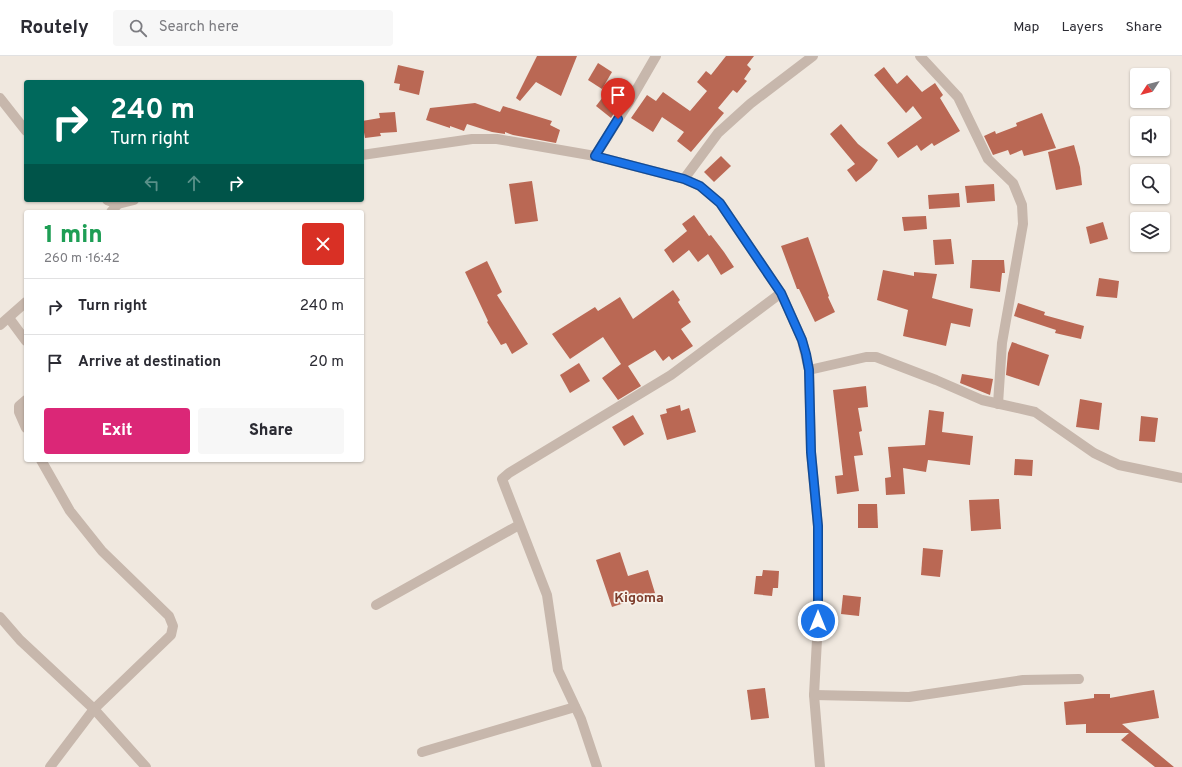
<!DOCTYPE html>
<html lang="en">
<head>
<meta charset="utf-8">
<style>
	body { margin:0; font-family:Overpass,sans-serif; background:#f7f7f7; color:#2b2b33; height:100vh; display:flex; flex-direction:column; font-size:15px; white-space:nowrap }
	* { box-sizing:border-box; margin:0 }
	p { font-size:13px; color:#7c7c81 }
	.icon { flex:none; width:22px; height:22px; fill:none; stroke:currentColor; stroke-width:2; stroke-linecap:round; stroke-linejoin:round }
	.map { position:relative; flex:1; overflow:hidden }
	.sheet { position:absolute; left:24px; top:154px; width:340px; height:252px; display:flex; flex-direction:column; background:#fff; border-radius:4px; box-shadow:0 1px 3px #0004 }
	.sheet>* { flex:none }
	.guide { position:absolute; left:24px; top:24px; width:340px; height:122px; border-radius:4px; box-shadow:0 1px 3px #0004; background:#00695c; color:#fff; overflow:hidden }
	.needle { width:26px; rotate:234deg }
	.controls { position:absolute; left:1130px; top:12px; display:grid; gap:8px }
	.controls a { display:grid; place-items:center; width:40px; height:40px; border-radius:4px; background:#fff; box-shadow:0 1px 3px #0004; font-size:20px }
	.pin { position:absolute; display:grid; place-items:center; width:34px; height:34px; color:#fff; margin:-41px -17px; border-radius:50% 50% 50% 0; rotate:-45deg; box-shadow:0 0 4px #0007 }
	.pin .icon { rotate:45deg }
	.me { position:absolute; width:44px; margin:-22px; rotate:0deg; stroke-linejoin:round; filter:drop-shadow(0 0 3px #0008) }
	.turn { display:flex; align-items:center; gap:14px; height:84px; padding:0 20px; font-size:18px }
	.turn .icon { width:52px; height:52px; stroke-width:2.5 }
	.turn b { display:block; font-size:28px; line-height:34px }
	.lanes { display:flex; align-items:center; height:38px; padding:0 20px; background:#0003; justify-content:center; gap:20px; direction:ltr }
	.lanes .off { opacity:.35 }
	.round { display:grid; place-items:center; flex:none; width:42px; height:42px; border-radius:4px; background:#f7f7f7 }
	.summary { display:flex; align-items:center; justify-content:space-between; height:68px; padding:0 20px }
	h1 { font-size:24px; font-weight:800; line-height:30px; color:#1e9e55 }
	.cta { display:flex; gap:8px; margin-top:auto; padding:8px 20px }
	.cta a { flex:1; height:46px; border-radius:4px; background:#db2777; color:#fff; font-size:16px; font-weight:800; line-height:46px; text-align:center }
	.cta a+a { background:#f7f7f7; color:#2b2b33 }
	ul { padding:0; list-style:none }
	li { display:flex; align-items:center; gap:12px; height:56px; padding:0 20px; border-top:1px solid #e1e1e2 }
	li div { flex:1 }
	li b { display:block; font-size:15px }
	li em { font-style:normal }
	header { display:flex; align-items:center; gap:24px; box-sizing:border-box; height:56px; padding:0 20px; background:#fff; border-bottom:1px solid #e1e1e2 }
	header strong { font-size:19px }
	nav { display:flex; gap:22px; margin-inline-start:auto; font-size:14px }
	.search { width:280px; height:36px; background:#f7f7f7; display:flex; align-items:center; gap:10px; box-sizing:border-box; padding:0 14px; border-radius:4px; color:#7c7c81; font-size:15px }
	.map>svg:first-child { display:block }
</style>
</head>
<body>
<header>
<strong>Routely</strong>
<div class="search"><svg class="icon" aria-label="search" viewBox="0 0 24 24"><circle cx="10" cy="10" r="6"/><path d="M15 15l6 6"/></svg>Search here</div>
<nav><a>Map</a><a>Layers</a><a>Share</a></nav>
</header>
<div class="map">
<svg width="1182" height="711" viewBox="0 0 1182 711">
	<rect width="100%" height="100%" fill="#f0e8df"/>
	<!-- building -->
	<g fill="#ba6854">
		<polygon points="537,0 577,0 561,40 536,26 520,45 516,42"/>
		<polygon points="726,0 754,0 747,9 751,13 744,23 747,25 737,37 733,34 718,52 724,57 691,96 677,85 684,76 662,61 653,76 631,62 647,39 656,45 663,36 690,55 707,35 697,26 706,15 711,19"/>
		<polygon points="598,7 612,16 602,33 588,24"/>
		<polygon points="398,9 424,15 419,39 399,34 400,28 394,27"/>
		<polygon points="884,11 897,28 907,19 922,36 935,27 943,39 940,42 960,75 934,90 932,87 921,95 917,89 898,102 887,87 922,62 913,50 906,57 874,19"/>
		<polygon points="606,37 620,48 611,62 596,50"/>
		<polygon points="475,47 500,56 503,50 552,65 550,69 560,74 556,87 513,79 505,76 505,78 492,76 467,68 464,75 450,70 450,72 426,64 430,52"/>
		<polygon points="395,56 397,76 380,77 381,80 365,82 362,65 380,62 379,57"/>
		<polygon points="1042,57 1056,92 1024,100 1022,94 1010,99 1008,94 993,99 984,80 995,75 996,78 1017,70 1016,67"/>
		<polygon points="841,68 858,88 878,104 871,114 856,126 847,114 855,108 830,78"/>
		<polygon points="1074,89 1080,111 1082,129 1056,134 1048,96"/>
		<polygon points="721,100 731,110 714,126 704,116"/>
		<polygon points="532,125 538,165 515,168 509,128"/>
		<polygon points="994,128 995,145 967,147 965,130"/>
		<polygon points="959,137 960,151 929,153 928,139"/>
		<polygon points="694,159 709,180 711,179 724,196 734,211 721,219 708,198 698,206 689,194 673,207 664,194 687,175 682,168"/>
		<polygon points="926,160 927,173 904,175 902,161"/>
		<polygon points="1103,166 1108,183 1090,188 1086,171"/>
		<polygon points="808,181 829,240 828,241 835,256 815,266 799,233 797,233 781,190"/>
		<polygon points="951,183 954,208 935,209 933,184"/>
		<polygon points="972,204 1004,204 1005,217 1002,217 1000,236 970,232"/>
		<polygon points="487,205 502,236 497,239 528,288 512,298 506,287 501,289 487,266 488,265 465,216"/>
		<polygon points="883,214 914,220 914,216 937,218 932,242 973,253 970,271 951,267 946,290 903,280 908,254 877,244"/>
		<polygon points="1099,222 1119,225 1117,242 1096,240"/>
		<polygon points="673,234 680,244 678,246 691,266 681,273 693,290 672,304 669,300 663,305 655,294 628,310 641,330 618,344 602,322 621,308 603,281 570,303 552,278 595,251 598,255 620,241 633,263"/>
		<polygon points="1018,247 1045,256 1044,259 1084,270 1081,283 1055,277 1056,274 1014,260"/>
		<polygon points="1012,286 1049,299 1039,330 1006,319 1008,297"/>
		<polygon points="579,307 590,325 570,337 560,319"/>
		<polygon points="962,318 993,323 990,339 960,327"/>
		<polygon points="866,330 868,351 858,352 862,375 859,376 863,399 854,400 859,435 837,438 835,420 843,419 833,334"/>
		<polygon points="1080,343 1102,347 1099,374 1076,371"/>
		<polygon points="680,349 681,355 689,352 696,376 667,384 660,359 667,357 666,353"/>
		<polygon points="929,354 944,356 942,376 973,380 970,409 928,404 926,416 903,412 905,438 886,439 885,422 891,421 888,391 925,389"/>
		<polygon points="633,359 644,378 624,390 612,371"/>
		<polygon points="1141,360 1158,362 1155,386 1139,385"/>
		<polygon points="1015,403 1033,404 1032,420 1014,419"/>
		<polygon points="999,443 1001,473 971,475 969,444"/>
		<polygon points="858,448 877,448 878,472 858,472"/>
		<polygon points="923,492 943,494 940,521 921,519"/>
		<polygon points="620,496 628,520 648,514 655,537 612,551 596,504"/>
		<polygon points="763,514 779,515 778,532 773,532 772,540 754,538 756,520 762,520"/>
		<polygon points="843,539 861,541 859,560 841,558"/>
		<polygon points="765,632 769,662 751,664 747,634"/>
		<polygon points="1154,634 1159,662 1122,668 1174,711 1155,711 1121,684 1129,677 1086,677 1086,668 1066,669 1064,646 1094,642 1094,638 1110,638 1110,642"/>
	</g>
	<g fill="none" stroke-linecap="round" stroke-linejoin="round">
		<!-- street -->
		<g stroke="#c7b7ac" stroke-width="10">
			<polyline points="920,0 958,41 988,103 1013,127 1022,149 1023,168 1002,287 998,348"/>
			<polyline points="0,42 26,75"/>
			<polyline points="362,99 472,83 497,83 595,100 684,123 700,130 720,147 781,237 802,284 809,314 811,396 818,471 818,565 814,639 820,711"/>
			<polyline points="595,100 634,38 656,0"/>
			<polyline points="684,123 718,77 750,48 813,0"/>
			<polyline points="107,144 118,148"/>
			<polyline points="111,156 118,148 134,144"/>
			<polyline points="9,262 26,285"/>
			<polyline points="0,269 26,246"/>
			<polyline points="809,314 866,301 876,301 936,324 982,344 1035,356 1094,397 1119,409 1182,422"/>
			<polyline points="26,344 19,350 19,356 26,372"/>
			<polyline points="41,404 70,455 102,495 169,560 173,570 171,579 94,653 50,711"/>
			<polyline points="376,549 519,469"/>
			<polyline points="0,561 20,584 94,653 146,711"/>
			<polyline points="814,639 909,641 1023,624 1079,623"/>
			<polyline points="422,696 575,651"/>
			<polyline points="597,711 581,663 558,614 547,539 502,423 509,417 671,319 781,237"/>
		</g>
	</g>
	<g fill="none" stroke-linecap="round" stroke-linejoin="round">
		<!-- route casing -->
		<g stroke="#114b97" stroke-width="10">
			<polyline id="route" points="618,63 595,100 684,123 700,130 720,147 781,237 802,284 806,298 809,314 811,396 818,470 818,565"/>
		</g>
		<!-- route -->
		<use href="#route" stroke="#1a73e8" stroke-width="7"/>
	</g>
	<g text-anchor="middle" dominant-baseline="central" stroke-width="3.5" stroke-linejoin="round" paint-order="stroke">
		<!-- quarter labels -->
		<g font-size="14" font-weight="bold" fill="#7d3c2b" stroke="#f8f2eb">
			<text x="639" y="542">Kigoma</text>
		</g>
	</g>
</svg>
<div class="controls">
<a><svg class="needle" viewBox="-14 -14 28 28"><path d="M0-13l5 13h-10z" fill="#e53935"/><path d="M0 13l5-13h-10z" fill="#7c7c81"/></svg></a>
<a><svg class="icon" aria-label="sound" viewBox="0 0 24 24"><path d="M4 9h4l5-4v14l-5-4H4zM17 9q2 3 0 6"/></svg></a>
<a><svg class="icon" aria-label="search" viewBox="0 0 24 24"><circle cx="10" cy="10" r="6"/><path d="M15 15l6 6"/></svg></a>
<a><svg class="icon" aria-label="layers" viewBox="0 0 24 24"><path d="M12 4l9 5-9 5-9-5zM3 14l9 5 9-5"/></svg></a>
</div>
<div class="pin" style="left:618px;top:63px;background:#d93025"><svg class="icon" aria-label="arrive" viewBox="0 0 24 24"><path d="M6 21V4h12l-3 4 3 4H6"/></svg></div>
<svg class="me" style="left:818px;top:565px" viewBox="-20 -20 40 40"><circle r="17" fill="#1a73e8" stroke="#fff" stroke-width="3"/><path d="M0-11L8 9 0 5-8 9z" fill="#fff"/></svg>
<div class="guide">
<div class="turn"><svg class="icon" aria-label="right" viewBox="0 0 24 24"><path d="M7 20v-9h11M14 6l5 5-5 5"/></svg><div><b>240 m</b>Turn right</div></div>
<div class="lanes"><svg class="icon off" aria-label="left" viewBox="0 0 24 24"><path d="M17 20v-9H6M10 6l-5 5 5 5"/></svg><svg class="icon off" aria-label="ahead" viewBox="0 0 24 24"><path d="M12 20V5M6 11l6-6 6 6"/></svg><svg class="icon" aria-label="right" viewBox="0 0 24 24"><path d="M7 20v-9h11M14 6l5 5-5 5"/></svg></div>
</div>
<section class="sheet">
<div class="summary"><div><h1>1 min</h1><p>260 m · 16:42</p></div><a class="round" style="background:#d93025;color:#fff"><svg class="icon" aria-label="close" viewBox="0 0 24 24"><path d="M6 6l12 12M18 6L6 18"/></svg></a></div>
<ul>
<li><svg class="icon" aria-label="right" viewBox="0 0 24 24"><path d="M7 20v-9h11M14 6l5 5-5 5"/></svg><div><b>Turn right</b></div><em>240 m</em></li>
<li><svg class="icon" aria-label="arrive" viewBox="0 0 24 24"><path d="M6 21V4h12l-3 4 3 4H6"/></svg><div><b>Arrive at destination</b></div><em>20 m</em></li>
</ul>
<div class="cta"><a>Exit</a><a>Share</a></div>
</section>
</div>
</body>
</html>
